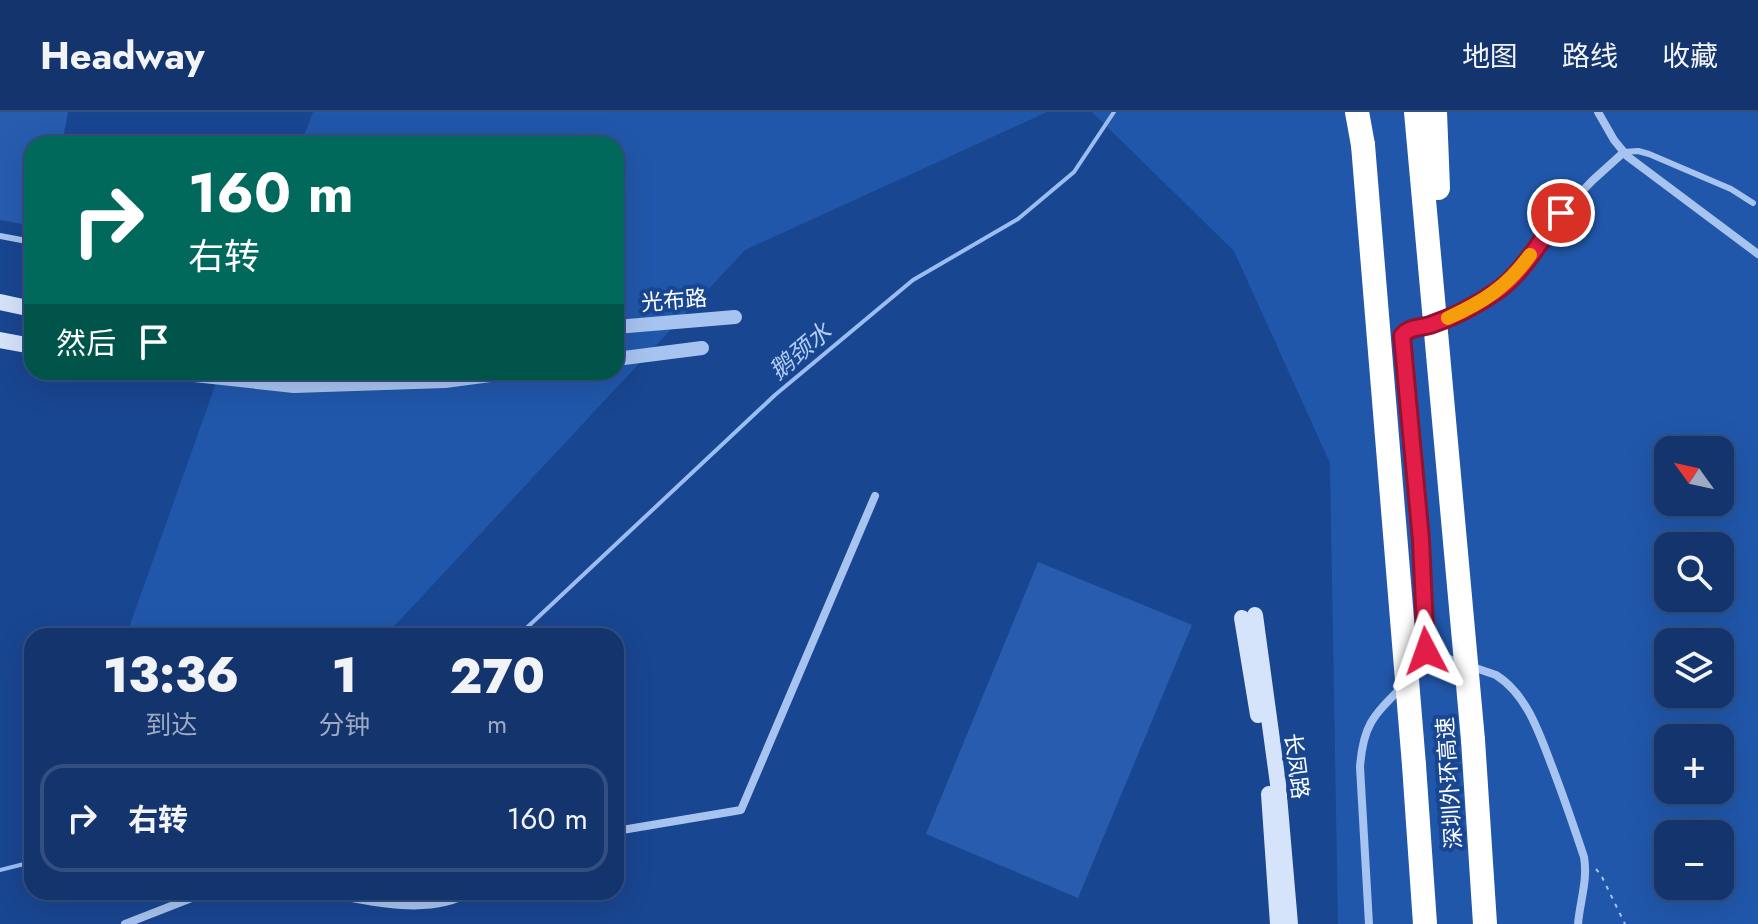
<!DOCTYPE html>
<html lang="zh">
<head>
<meta charset="utf-8">
<style>
	body { margin:0; font-family:Jost,"Noto Sans SC",sans-serif; background:#1c3c72; color:#f1f3f6; height:100vh; display:flex; flex-direction:column; font-size:30px; white-space:nowrap }
	* { box-sizing:border-box; margin:0 }
	p { font-size:26px; color:#9daac2 }
	.icon { flex:none; width:44px; height:44px; fill:none; stroke:currentColor; stroke-width:2; stroke-linecap:round; stroke-linejoin:round }
	.map { position:relative; flex:1; overflow:hidden }
	.drawer { position:absolute; left:24px; top:516px; width:600px; height:272px; display:flex; flex-direction:column; background:#13346d; border-radius:24px; box-shadow:0 8px 32px #0002,0 0 0 2px #324f80 }
	.drawer>* { flex:none }
	.guide { position:absolute; left:24px; top:24px; width:600px; height:244px; border-radius:24px; box-shadow:0 8px 32px #0002,0 0 0 2px #324f80; background:#00695c; color:#fff; overflow:hidden }
	.needle { width:52px; rotate:303deg }
	.fabs { position:absolute; left:1654px; top:324px; display:grid; gap:16px }
	.fabs a { display:grid; place-items:center; width:80px; height:80px; border-radius:16px; background:#13346d; box-shadow:0 8px 32px #0002,0 0 0 2px #324f80; font-size:40px }
	.pin { position:absolute; display:grid; place-items:center; width:68px; height:68px; color:#fff; margin:-34px; border:4px solid #fff; border-radius:50%; box-shadow:0 2px 8px #0007 }
	.me { position:absolute; width:88px; margin:-44px; rotate:356deg; stroke-linejoin:round; filter:drop-shadow(0 0 6px #0008) }
	.turn { display:flex; align-items:center; gap:28px; height:168px; padding:0 32px; font-size:36px }
	.turn .icon { width:104px; height:104px; stroke-width:2.5 }
	.turn b { display:block; font-size:56px; line-height:68px }
	.then { display:flex; align-items:center; height:76px; padding:0 32px; background:#0003; gap:16px; font-size:30px }
	.eta { display:flex; justify-content:space-evenly; align-items:center; height:136px; text-align:center }
	.eta b { font-size:48px; font-weight:800; line-height:56px }
	ul { padding:0; list-style:none }
	li { display:flex; align-items:center; gap:24px; height:108px; margin:0 16px 12px; padding:0 16px; border:4px solid #324f80; border-radius:24px }
	li div { flex:1 }
	li b { display:block; font-size:30px }
	li em { font-style:normal }
	header { display:flex; align-items:center; gap:48px; box-sizing:border-box; height:112px; padding:0 40px; background:#13346d; border-bottom:2px solid #324f80 }
	header strong { font-size:38px }
	nav { display:flex; gap:44px; margin-inline-start:auto; font-size:28px }
	.map>svg:first-child { display:block }
</style>
</head>
<body>
<header>
<strong>Headway</strong>
<nav><a>地图</a><a>路线</a><a>收藏</a></nav>
</header>
<div class="map">
<svg width="1758" height="812" viewBox="0 0 1758 812">
	<rect width="100%" height="100%" fill="#194691"/>
	<!-- green -->
	<g fill="#2157aa" fill-rule="evenodd">
		<polygon points="313,0 1047,0 745,138 385,524 126,524 220,260 616,260 616,32 301,32"/>
		<path d="M1092,0H1758V812H1338L1330,351L1234,139ZM1668,338H1720V390H1668ZM1668,434H1720V486H1668ZM1668,530H1720V582H1668ZM1668,626H1720V678H1668ZM1668,722H1720V774H1668Z"/>
	</g>
	<g fill="none" stroke-linecap="round" stroke-linejoin="round">
		<!-- stream -->
		<g stroke="#9abdf2" stroke-width="4">
			<polyline points="518,524 775,283 913,168 1018,107 1074,60 1114,0"/>
			<polyline points="0,758 32,750"/>
		</g>
	</g>
	<!-- building -->
	<g fill="#275caf">
		<polygon points="0,0 68,0 62,32 32,32 32,114 0,108"/>
		<polygon points="1038,450 1192,513 1078,786 926,722"/>
	</g>
	<g fill="none" stroke-linecap="round" stroke-linejoin="round">
		<!-- path -->
		<polyline stroke="#a7c3ef" stroke-width="2" stroke-dasharray="4 6" stroke-linecap="butt" points="1596,757 1601,763 1625,812"/>
		<!-- service -->
		<g stroke="#a7c3ef" stroke-width="6">
			<polyline points="1624,40 1638,39 1649,42 1731,77 1753,91"/>
			<polyline points="0,124 32,130"/>
		</g>
		<!-- minor -->
		<g stroke="#a7c3ef" stroke-width="8">
			<polyline points="1598,0 1614,28 1627,44 1758,142"/>
			<path d="M1426,539L1496,563C1528,583 1540,624 1553,657C1564,686 1574,715 1584,745C1588,768 1580,789 1578,812"/>
			<path d="M1414,562L1422,549L1426,539L1421,428L1402,224C1408,215 1420,216 1430,213C1461,203 1494,185 1517,161L1561,101L1593,68L1624,40"/>
			<polyline points="616,719 741,698 875,384"/>
			<path d="M322,780C365,789 431,805 470,780"/>
			<polyline points="125,812 207,780"/>
			<path d="M1369,812L1360,655C1363,613 1373,604 1402,575"/>
		</g>
		<!-- tertiary -->
		<g stroke="#a7c3ef" stroke-width="14">
			<polyline points="616,215 735,205"/>
			<polyline points="616,247 702,236"/>
			<polyline points="176,261 294,274 445,269 513,260"/>
		</g>
		<!-- secondary -->
		<g stroke="#d5e3fb" stroke-width="16">
			<polyline points="0,190 32,197"/>
			<polyline points="0,228 32,234"/>
			<polyline points="171,260 176,261"/>
			<polyline points="1255,503 1278,672 1290,812"/>
			<polyline points="1242,506 1258,603"/>
			<polyline points="1269,682 1278,812"/>
		</g>
		<!-- motorway -->
		<g stroke="#fff" stroke-width="24">
			<polyline points="1357,0 1363,33"/>
			<polyline points="1473,628 1485,812"/>
			<polyline points="1414,653 1425,812"/>
		</g>
		<!-- motorway-bridge -->
		<g stroke="#fff" stroke-width="24">
			<polyline points="1416,0 1473,628"/>
			<polyline points="1435,0 1438,76"/>
			<polyline points="1363,33 1414,653"/>
		</g>
	</g>
	<g fill="none" stroke-linecap="round" stroke-linejoin="round">
		<!-- route casing -->
		<g stroke="#92132f" stroke-width="20">
			<path id="route" d="M1426,539L1421,428L1402,224C1408,215 1420,216 1430,213C1454,205 1477,193 1497,179C1523,161 1542,126 1561,101"/>
		</g>
		<!-- route -->
		<use href="#route" stroke="#e11d48" stroke-width="14"/>
		<!-- slow -->
		<path stroke="#f59e0b" stroke-width="14" d="M1448,206C1483,190 1507,175 1530,143"/>
	</g>
	<g text-anchor="middle" dominant-baseline="central" stroke-width="8" stroke-linejoin="round" paint-order="stroke">
		<!-- street labels -->
		<g font-size="22" fill="#fff" stroke="#194691">
			<text transform="translate(674 188) rotate(-5)">光布路</text>
			<text transform="translate(1297 654) rotate(83)">长凤路</text>
			<text transform="translate(1449 671) rotate(-94)">深圳外环高速</text>
		</g>
		<!-- water labels -->
		<g font-size="24" font-style="italic" fill="#b3cef6" stroke="#194691">
			<text transform="translate(800 239) rotate(-40)">鹅颈水</text>
		</g>
	</g>
</svg>
<div class="fabs">
<a><svg class="needle" viewBox="-14 -14 28 28"><path d="M0-13l5 13h-10z" fill="#e53935"/><path d="M0 13l5-13h-10z" fill="#9daac2"/></svg></a>
<a><svg class="icon" aria-label="search" viewBox="0 0 24 24"><circle cx="10" cy="10" r="6"/><path d="M15 15l6 6"/></svg></a>
<a><svg class="icon" aria-label="layers" viewBox="0 0 24 24"><path d="M12 4l9 5-9 5-9-5zM3 14l9 5 9-5"/></svg></a>
<a>+</a>
<a>−</a>
</div>
<div class="pin" style="left:1561px;top:101px;background:#d93025"><svg class="icon" aria-label="arrive" viewBox="0 0 24 24"><path d="M6 21V4h12l-3 4 3 4H6"/></svg></div>
<svg class="me" style="left:1426px;top:539px" viewBox="-20 -20 40 40"><path d="M0-17L14 15 0 8-14 15z" fill="#e11d48" stroke="#fff" stroke-width="4"/></svg>
<div class="guide">
<div class="turn"><svg class="icon" aria-label="right" viewBox="0 0 24 24"><path d="M7 20v-9h11M14 6l5 5-5 5"/></svg><div><b>160 m</b>右转</div></div>
<div class="then">然后<svg class="icon" aria-label="arrive" viewBox="0 0 24 24"><path d="M6 21V4h12l-3 4 3 4H6"/></svg></div>
</div>
<section class="drawer">
<div class="eta">
<div><b>13:36</b><p>到达</p></div>
<div><b>1</b><p>分钟</p></div>
<div><b>270</b><p>m</p></div>
</div>
<ul>
<li><svg class="icon" aria-label="right" viewBox="0 0 24 24"><path d="M7 20v-9h11M14 6l5 5-5 5"/></svg><div><b>右转</b></div><em>160 m</em></li>
</ul>
</section>
</div>
</body>
</html>
